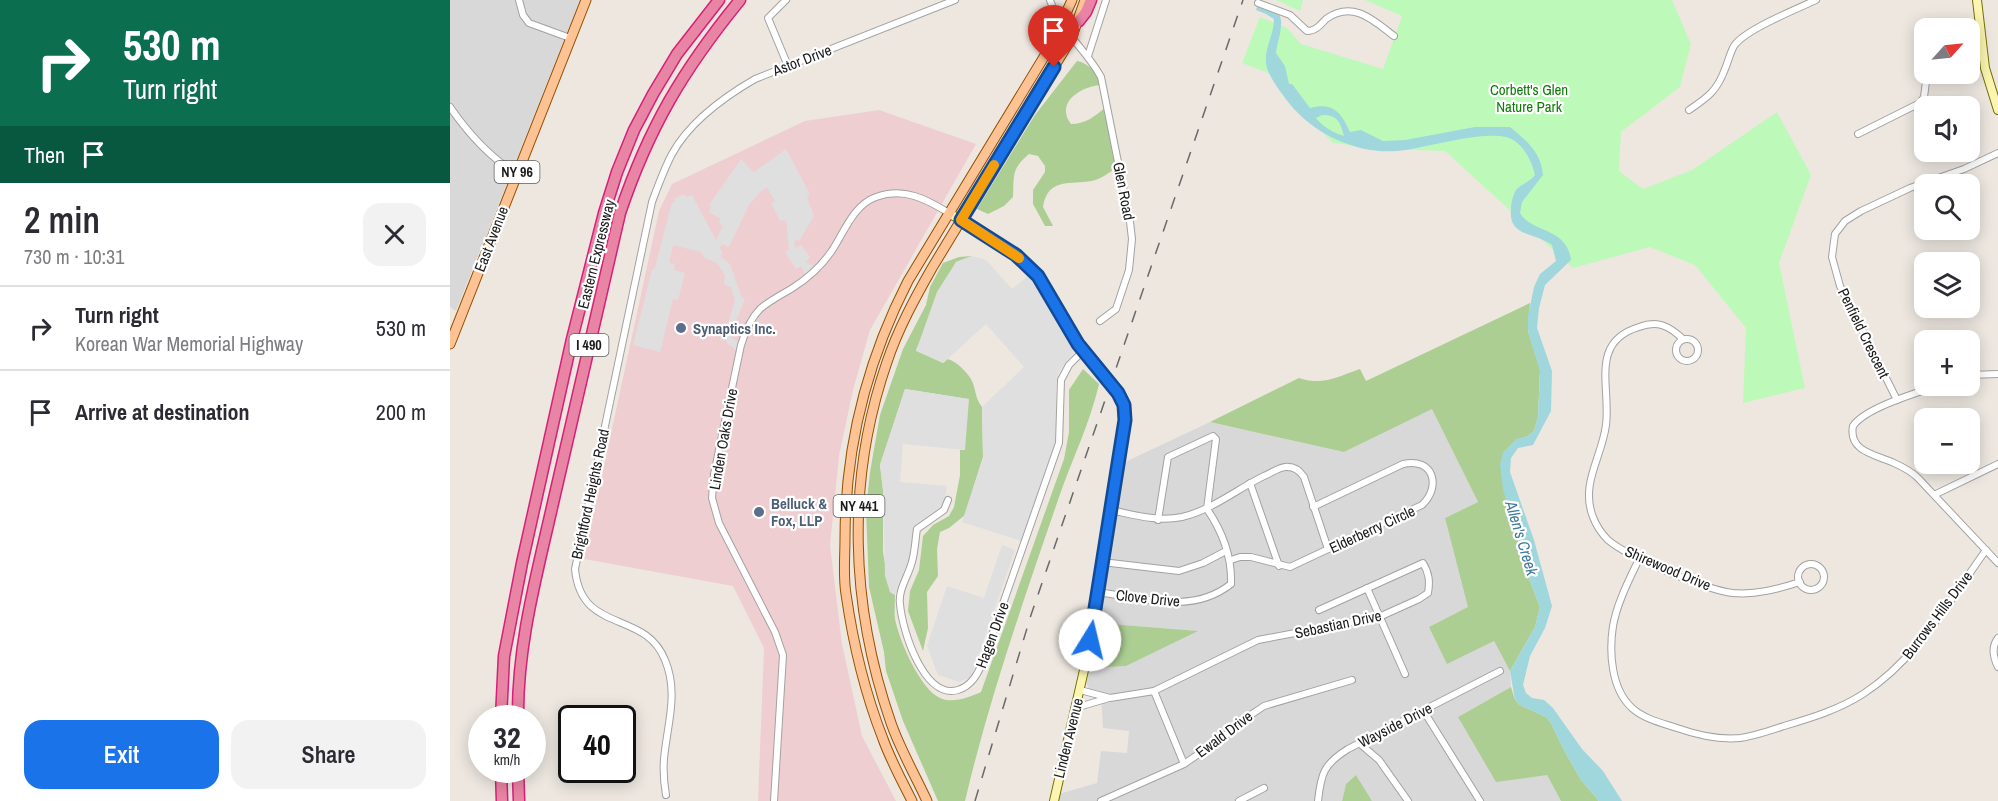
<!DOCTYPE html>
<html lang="en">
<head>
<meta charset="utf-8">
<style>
	body { margin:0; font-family:"Archivo Narrow",sans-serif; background:#f2f2f3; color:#2b2b33; height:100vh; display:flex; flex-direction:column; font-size:22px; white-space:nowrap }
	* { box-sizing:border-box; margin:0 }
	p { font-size:20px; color:#7c7c81 }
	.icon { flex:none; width:33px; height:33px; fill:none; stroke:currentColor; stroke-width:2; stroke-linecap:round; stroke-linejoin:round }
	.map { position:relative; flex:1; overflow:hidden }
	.drawer { display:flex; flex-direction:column; background:#fff; width:450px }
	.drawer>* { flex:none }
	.banner { background:#0b6e4f; color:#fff; overflow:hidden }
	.needle { width:39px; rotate:63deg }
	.controls { position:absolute; left:1464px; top:18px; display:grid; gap:12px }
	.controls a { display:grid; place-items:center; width:66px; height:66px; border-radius:12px; background:#fff; box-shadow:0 3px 15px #0003; font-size:30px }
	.speed { position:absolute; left:18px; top:705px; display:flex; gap:12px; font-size:30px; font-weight:700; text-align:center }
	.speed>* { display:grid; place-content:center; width:78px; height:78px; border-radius:50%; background:#fff; box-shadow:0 3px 15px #0003; line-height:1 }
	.speed small { font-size:15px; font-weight:400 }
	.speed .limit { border:3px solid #111; border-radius:9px; background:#fff; color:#111 }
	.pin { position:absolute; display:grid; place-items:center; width:51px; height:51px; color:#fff; margin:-62px -26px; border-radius:50% 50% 50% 0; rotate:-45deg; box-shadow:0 0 6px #0007 }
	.pin .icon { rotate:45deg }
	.me { position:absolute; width:66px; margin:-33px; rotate:9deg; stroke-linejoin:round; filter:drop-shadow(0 0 4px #0008) }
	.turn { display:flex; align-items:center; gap:21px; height:126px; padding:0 24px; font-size:27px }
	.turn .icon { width:78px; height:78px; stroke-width:2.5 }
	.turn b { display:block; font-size:42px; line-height:51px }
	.then { display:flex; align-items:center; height:57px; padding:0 24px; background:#0003; gap:12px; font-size:22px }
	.round { display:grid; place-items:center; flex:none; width:63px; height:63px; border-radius:18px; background:#f2f2f3 }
	.overview { display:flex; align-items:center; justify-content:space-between; height:102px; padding:0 24px }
	h1 { font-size:36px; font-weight:600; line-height:45px }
	.primary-button { display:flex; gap:12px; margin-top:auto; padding:12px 24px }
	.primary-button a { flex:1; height:69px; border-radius:18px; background:#1a73e8; color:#fff; font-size:24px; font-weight:600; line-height:69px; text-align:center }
	.primary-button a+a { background:#f2f2f3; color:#2b2b33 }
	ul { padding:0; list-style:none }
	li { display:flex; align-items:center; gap:18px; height:84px; padding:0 24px; border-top:2px solid #e1e1e2 }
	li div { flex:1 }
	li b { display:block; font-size:22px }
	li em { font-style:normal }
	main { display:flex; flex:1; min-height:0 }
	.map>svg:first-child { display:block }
</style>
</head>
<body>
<main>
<section class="drawer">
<div class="banner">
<div class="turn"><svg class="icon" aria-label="right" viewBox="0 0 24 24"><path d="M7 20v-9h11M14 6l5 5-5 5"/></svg><div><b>530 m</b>Turn right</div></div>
<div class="then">Then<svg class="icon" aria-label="arrive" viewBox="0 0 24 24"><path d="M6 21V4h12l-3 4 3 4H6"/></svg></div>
</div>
<div class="overview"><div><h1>2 min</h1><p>730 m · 10:31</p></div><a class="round"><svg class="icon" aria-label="close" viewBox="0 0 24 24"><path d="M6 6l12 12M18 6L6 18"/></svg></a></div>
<ul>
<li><svg class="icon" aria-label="right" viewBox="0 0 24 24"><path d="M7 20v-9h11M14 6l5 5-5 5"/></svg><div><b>Turn right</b><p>Korean War Memorial Highway</p></div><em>530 m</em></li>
<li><svg class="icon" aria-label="arrive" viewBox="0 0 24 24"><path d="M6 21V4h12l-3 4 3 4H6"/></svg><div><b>Arrive at destination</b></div><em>200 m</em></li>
</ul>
<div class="primary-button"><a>Exit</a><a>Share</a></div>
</section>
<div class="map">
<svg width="1548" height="801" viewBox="0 0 1548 801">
	<rect width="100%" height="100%" fill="#ede7e0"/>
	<!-- residential -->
	<g fill="#d9d8d8">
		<polygon points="0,0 130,0 6,311 0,307"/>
		<polygon points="982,408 1028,502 995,518 1019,607 979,627 1044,641 1060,671 1061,687 1008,717 1097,775 1111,801 922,801 906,775 896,784 892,801 608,801 609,794 647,783 651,751 677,753 679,731 653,728 651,695 641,692 636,683 639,668 676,666 747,631 647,623 673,463 760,422 894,452"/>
	</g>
	<!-- commercial -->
	<polygon fill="#efced1" points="429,110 526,144 420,330 403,390 389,456 380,545 392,644 412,736 446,801 308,801 314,648 283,586 134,559 209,211 222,184 355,121"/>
	<!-- forest -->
	<g fill="#acce93">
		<path d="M627,61C639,63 647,73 650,85C630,87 605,103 621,124C636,124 645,116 656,107L668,167C660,172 651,179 642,181C620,185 598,177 593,207L603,226H595L583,204V190L595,172V166L588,156L579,154C561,169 564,176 563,197L554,206L538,214L527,209L585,115Z"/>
		<path d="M522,256L506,262L466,350L493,363L498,359C507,362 516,371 521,379C526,388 525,399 532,407L533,457L515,515L499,528L490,532L487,549L488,576L477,592L478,628L473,651L458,611L460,591L469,570L473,536L483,525L499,516L504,507L510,475V450H514L518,399L455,389L430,465L433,490V552L440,592L445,595C445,603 444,611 445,619C449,640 470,689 490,698C502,704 520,697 531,692L614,459L619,432V390L633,369L649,384C640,424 621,461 608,500C574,599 539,699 515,801H488L453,721L436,671L434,652L419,587L416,510L420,472L430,415L453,349L476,305L480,287L493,263L509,257Z"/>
		<path d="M1080,303L1078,331L1090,370L1088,417L1084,431L1078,436L1066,440L1053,453L1071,558L1090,607L1085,627L1060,671L1044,641L997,664L979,627L1018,607L995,518L1028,502L982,409L894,452L760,422L849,378C874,386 886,377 910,369L916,381Z"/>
		<polygon points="647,623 748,631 676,666 639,668"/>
		<polygon points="1061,687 1065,700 1070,705 1096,717 1101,723 1114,750 1131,780 1149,801 1111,801 1097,775 1046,782 1008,717"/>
		<polygon points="906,775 922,801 892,801 896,784"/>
	</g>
	<!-- park -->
	<g fill="#bdfaba">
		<polygon points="826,0 853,0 850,11"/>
		<polygon points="915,0 1222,0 1241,44 1230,87 1171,132 1169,171 1193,189 1242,170 1327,112 1361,175 1329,263 1355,388 1293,403 1296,328 1245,265 1200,247 1123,268 995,151 935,149 883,143 851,111 821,74 792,63 810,17 837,28 851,44 933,69 952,16"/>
	</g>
	<!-- parking -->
	<g fill="#dfdfdf">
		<polygon points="336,149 360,194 357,197 364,216 349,241 346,239 344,244 346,248 351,245 360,257 356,262 368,268 357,278 351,266 346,269 335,252 339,250 336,220 330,221 321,203 325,201 317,187 310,192 299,205 279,247 273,244 269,247 273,254 270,256 280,264 292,298 295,299 281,333 282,338 287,341 293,339 289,352 278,344 275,338 275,332 285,301 281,287 274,284 275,275 267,263 255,258 251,252 223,245 219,263 225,264 224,270 235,273 228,300 223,299 210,352 183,345 202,270 205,268 222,202 225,203 224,199 234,194 236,197 242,195 266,240 273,226 269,223 271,219 259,212 261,207 259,205 291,159 304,172"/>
		<polygon points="522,256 536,260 562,289 578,276 602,311 624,352 609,371 606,384 606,442 574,542 512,522 533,457 532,407 574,367 536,324 493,363 466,351 487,292 506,262"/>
		<polygon points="455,389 519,399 515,450 453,444 450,482 497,486 494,505 467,524 463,532 459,561 445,595 440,592 435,576 433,490 430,465"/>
		<polygon points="552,545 565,550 521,677 509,682 488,675 477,646 497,586 534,598"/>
	</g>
	<!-- water -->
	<path fill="#9fd7dd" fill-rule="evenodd" d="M808,4C814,6 821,8 826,11C837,18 827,42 826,53L835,66L839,84H842L860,108C883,102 891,112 900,132L911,130L933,141L955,140L1025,127H1060C1077,141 1091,152 1093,175L1072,202L1070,213C1081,233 1117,227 1121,260L1095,285L1089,308L1087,328L1102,371L1101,411L1083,445L1068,448L1061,458L1060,472L1084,540L1102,606L1095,628L1080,656L1073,685L1076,693L1082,698L1094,700L1103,708L1132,749L1153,771L1172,801H1149L1131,780L1114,750L1101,723L1096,717L1070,705L1065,700L1060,671L1085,627L1090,607L1071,558L1067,534L1053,490L1050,464L1053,453L1066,439L1078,436L1084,431L1088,417L1090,371L1078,331V316L1084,287L1090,274L1106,261L1102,245C1084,232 1058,237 1061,209C1061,203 1063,195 1066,190C1071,184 1080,182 1085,175C1082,161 1072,141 1056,137C1028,131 977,148 947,151C910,154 870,137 845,110C837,101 820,79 817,68C812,52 824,36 824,19L816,14L806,10ZM872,115C888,115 890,122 894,136C883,132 874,128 866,118Z"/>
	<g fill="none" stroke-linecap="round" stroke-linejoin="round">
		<!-- street casing -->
		<g stroke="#a2a2a2" stroke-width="8">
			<g id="street">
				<polyline points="69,0 73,15 79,23 120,38"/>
				<polyline points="336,0 318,18 338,66"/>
				<path d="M600,0C610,31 636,49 651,77L680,222L682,239L679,270L666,309L650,321"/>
				<path d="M808,3L840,15L857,31C866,31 870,25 876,19C903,0 923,20 944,36"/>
				<polyline points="638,56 656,0"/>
				<polyline points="1520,58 1533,57"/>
				<path d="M0,107C18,133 39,157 67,174"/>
				<path d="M1239,110C1258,97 1267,91 1275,69C1278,62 1280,53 1284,46C1294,30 1347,9 1366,0"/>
				<polyline points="1408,134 1470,103 1474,97 1477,74"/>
				<circle cx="1237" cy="350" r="11"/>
				<path d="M1233,339C1219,326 1208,320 1189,327C1139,342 1161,387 1156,425C1152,457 1130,484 1143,517C1146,525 1152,534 1158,540C1178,557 1256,590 1283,593C1306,595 1328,589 1350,582"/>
				<polyline points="1520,375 1548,374"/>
				<path d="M1487,386C1466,393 1415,408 1403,426C1398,452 1427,455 1444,463C1453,467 1461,471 1468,478L1548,563"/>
				<polyline points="1447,400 1390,286 1382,257 1385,234 1395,221 1411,211 1460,188 1514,169 1548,153"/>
				<polyline points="800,483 829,566"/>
				<polyline points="1486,494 1548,464"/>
				<path d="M498,500L494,510L467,529C465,541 465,554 461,565C457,578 448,591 450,604C452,630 474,700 508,690C521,686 527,675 532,664L609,443L611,380L619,365L633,351"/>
				<path d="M660,510C685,515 707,522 732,517C762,510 787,489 814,476C821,473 828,468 835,467C844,466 850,471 854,477L878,549"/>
				<polyline points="708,520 718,457 763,436 766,439 757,509"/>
				<path d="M1189,559C1179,580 1167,603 1163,626C1159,652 1161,689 1182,708C1194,719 1212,723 1227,728C1247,735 1269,740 1290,738C1305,736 1319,731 1334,726C1361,718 1388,710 1413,694C1467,659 1500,600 1536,550"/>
				<path d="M781,560L790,557H801L840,567L972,505C992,486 983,457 953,464L863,507"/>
				<polyline points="652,562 729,571 753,563 776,551"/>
				<circle cx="1361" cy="577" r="13"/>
				<polyline points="917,588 955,674"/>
				<path d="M647,592C693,598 742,615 781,584C782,557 772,531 757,509"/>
				<path d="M1548,638C1541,647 1543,657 1548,667"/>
				<path d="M630,690L660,698L704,691L808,640L929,617L969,599L978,593C980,581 979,573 973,563L869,610"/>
				<polyline points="704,691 734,764"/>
				<polyline points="625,708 659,698"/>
				<polyline points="973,710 1030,801"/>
				<polyline points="909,743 929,760 958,801"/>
				<path d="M216,795C214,783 213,771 214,759C217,725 229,693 215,660C195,609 131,635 125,569L202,202C208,186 214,169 222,154C240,121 274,97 305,79L505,0"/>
				<path d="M324,801L333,655L325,632L269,523L262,498L264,474L291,345C295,332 300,319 310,309C319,301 331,295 341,289C357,279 370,268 381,252C394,233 403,205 426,197C454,187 476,199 499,213"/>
				<polyline points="651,801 734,764 776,735 793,720 814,706 902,680"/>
				<polyline points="789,801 814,788"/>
				<path d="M868,801C871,773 874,764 898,749L1050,671"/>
			</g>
		</g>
		<!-- secondary casing -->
		<g stroke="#727002" stroke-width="10">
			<g id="secondary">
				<polyline points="1527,0 1535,68 1548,110"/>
				<polyline points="499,213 566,255 588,276 628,344 671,397 675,408 675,420 637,657 604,801"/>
			</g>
		</g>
		<!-- primary casing -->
		<g stroke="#924f00" stroke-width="11">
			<g id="primary">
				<polyline points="0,344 136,0"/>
				<path d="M462,801C452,781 441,761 433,739C415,693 403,643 396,594C393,576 395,557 395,539C395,449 417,361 458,281L603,42L622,0"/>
				<path d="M477,801C465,775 450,749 441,723C400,605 396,480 437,362C448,329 465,298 482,268L621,39L635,0"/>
			</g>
		</g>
		<!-- highway casing -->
		<g stroke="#d91f77" stroke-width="13">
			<g id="highway">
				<polyline points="629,21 636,12 641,0"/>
				<polyline points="51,718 54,656 72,563 122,339 154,213 167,172 184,130 203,94 227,54 269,0"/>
				<path d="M68,718C67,645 87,574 103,503C125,406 148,310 170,213C199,127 233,70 290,0"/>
				<polyline points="51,770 52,801"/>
				<polyline points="68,770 69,801"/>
			</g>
		</g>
		<!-- street -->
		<use href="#street" stroke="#fff" stroke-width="6"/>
		<!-- secondary -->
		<use href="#secondary" stroke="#fbf5b1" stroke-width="8"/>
		<!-- primary -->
		<use href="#primary" stroke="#fec394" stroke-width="9"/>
		<!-- highway -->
		<use href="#highway" stroke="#e884a4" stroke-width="10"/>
		<!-- rail -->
		<polyline stroke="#696969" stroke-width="1.5" stroke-dasharray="12 12" stroke-linecap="butt" points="525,801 581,615 793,0"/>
	</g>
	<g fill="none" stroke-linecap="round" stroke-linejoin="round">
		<!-- route casing -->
		<g stroke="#114b97" stroke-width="15">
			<polyline id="route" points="604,67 511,220 566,255 588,276 628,344 668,393 674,405 675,420 640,640"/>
		</g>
		<!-- route -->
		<use href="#route" stroke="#1a73e8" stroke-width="10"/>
		<!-- slow -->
		<polyline stroke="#f59e0b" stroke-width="10" points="544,165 511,220 569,258"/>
	</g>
	<!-- markers -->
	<g fill="#5c6f8a" stroke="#fff" stroke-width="2">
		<circle cx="231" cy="328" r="6"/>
		<circle cx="309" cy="512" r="6"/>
	</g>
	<g text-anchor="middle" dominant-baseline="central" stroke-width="4.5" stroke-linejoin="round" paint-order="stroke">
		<!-- shield labels -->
		<g fill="#fff" stroke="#5f5f5f" stroke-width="1.5">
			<rect x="44.5" y="161" width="45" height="22" rx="4.5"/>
			<rect x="119.5" y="334" width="39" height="22" rx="4.5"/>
			<rect x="383.5" y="495" width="51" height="22" rx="4.5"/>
		</g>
		<g font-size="14" font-weight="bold" fill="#1b1b1b">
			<text x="67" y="172">NY 96</text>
			<text x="139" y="345">I 490</text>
			<text x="409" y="506">NY 441</text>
		</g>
		<!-- street labels -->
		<g font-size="15" fill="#1b1b1b" stroke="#fff">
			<text transform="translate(352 60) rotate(-21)">Astor Drive</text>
			<text transform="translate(674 191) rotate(79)">Glen Road</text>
			<text transform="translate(41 239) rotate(-69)">East Avenue</text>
			<text transform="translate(146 254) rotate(-76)">Eastern Expressway</text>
			<text transform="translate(1414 333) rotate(64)">Penfield Crescent</text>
			<text transform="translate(273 439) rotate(-80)">Linden Oaks Drive</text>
			<text transform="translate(140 494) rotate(-78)">Brightford Heights Road</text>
			<text transform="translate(922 529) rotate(-25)">Elderberry Circle</text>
			<text transform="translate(1218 568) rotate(23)">Shirewood Drive</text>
			<text transform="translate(698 598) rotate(6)">Clove Drive</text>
			<text transform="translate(1487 615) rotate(-53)">Burrows Hills Drive</text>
			<text transform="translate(888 624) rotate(-12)">Sebastian Drive</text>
			<text transform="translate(542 635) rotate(-70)">Hagen Drive</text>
			<text transform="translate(945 725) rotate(-27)">Wayside Drive</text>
			<text transform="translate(774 734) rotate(-37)">Ewald Drive</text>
			<text transform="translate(618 738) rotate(-76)">Linden Avenue</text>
		</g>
		<!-- park labels -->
		<g font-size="15" fill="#0e7a08" stroke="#fff">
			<text x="1079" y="89">Corbett's Glen<tspan x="1079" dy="17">Nature Park</tspan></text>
		</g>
		<!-- service labels -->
		<g font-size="15" font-weight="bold" fill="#4e5e75" stroke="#fff" text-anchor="start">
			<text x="243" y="328">Synaptics Inc.</text>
			<text x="321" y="503">Belluck &amp;<tspan x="321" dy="17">Fox, LLP</tspan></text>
		</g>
		<!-- water labels -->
		<g font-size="16" font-style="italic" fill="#417a9c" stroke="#fff">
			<text transform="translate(1072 538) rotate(73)">Allen's Creek</text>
		</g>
	</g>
</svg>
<div class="controls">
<a><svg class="needle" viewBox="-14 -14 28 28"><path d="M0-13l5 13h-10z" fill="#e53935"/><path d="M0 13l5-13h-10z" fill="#7c7c81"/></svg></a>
<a><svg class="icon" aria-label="sound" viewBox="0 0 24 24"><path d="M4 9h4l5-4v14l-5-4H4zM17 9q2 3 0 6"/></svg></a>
<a><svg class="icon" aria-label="search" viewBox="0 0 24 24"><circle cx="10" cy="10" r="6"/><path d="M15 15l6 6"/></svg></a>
<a><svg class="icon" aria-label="layers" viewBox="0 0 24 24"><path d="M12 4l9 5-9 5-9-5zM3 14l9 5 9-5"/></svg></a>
<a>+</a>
<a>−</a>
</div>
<div class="speed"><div>32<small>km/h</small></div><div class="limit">40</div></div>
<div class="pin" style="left:604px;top:67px;background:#d93025"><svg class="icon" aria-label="arrive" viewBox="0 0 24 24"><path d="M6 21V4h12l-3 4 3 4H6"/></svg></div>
<svg class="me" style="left:640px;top:640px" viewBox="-20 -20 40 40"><circle r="19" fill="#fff"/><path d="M0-13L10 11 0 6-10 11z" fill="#1a73e8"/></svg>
</div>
</main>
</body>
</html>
